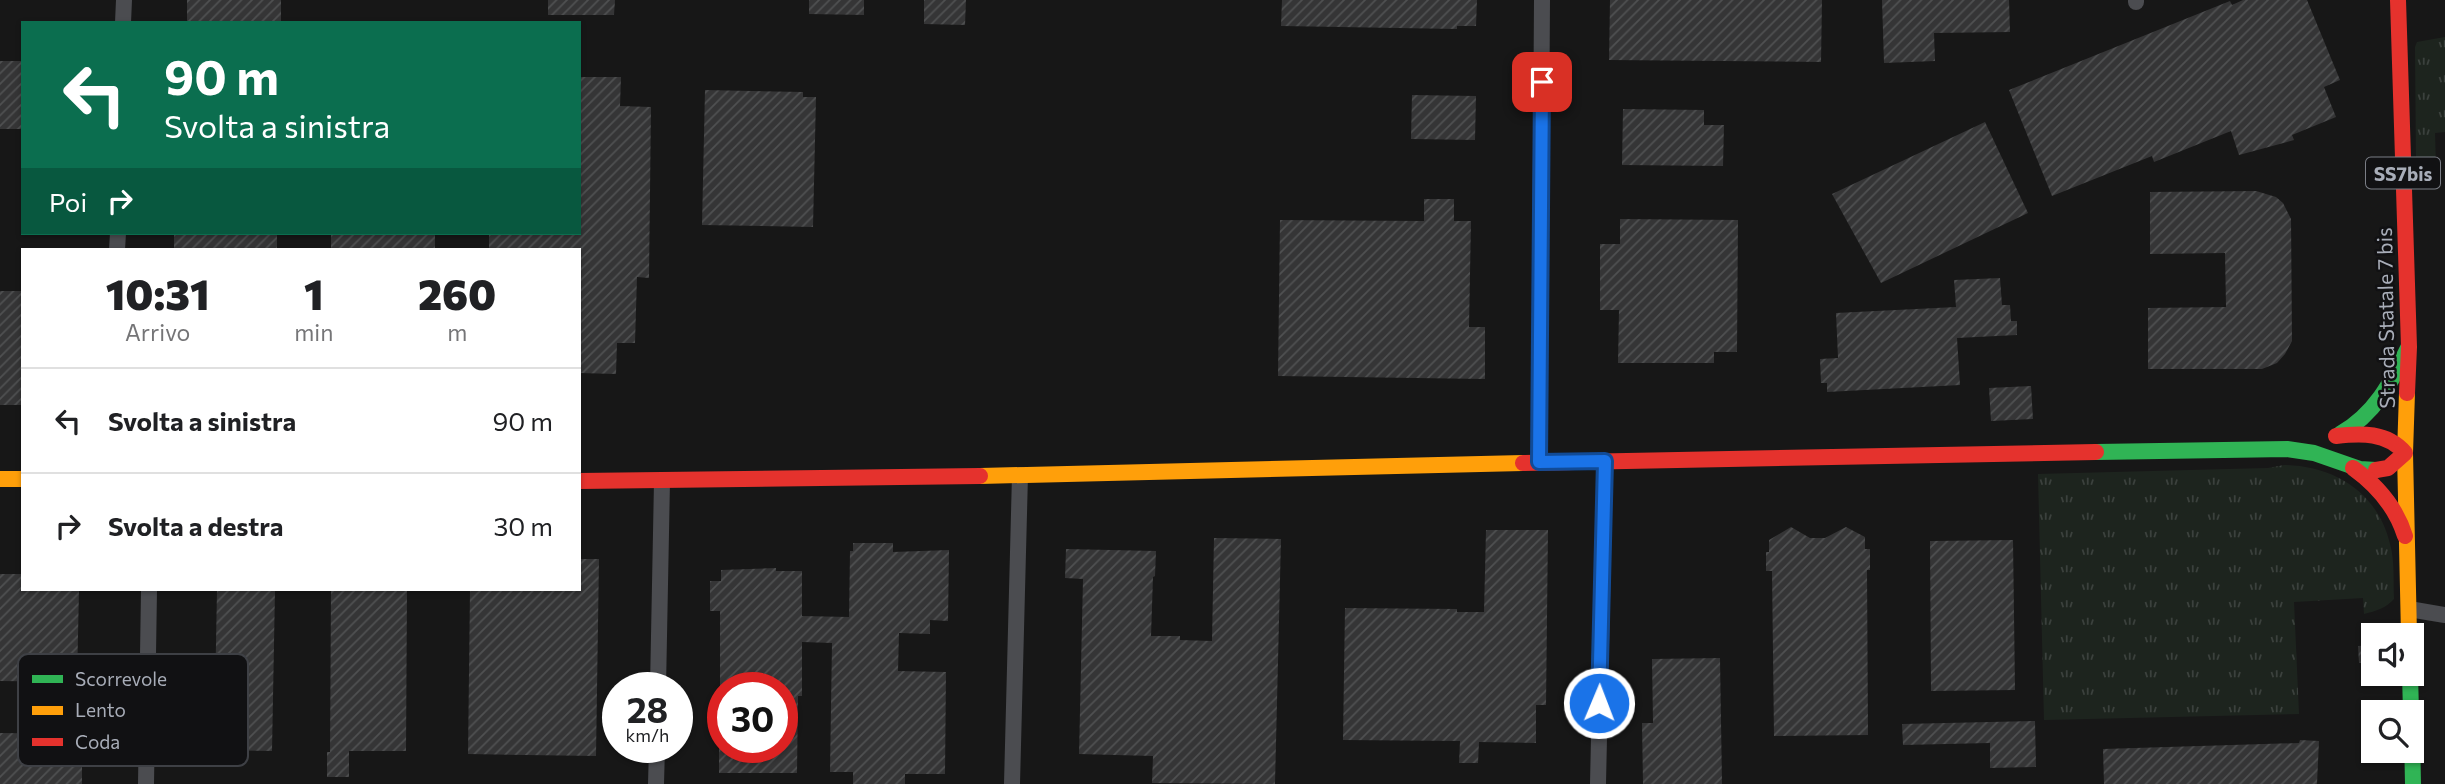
<!DOCTYPE html>
<html lang="it">
<head>
<meta charset="utf-8">
<style>
	body { margin:0; font-family:Commissioner,sans-serif; background:#f2f2f2; color:#202124; height:100vh; display:flex; flex-direction:column; font-size:26px; white-space:nowrap }
	* { box-sizing:border-box; margin:0 }
	p { font-size:23px; color:#757577 }
	.icon { flex:none; width:38px; height:38px; fill:none; stroke:currentColor; stroke-width:2; stroke-linecap:round; stroke-linejoin:round }
	.map { position:relative; flex:1; overflow:hidden }
	.panel { position:absolute; left:21px; top:248px; width:560px; height:343px; display:flex; flex-direction:column; background:#fff; border-radius:0px; box-shadow:0 2px 5px #0004 }
	.panel>* { flex:none }
	.top-card { position:absolute; left:21px; top:21px; width:560px; height:214px; border-radius:0px; box-shadow:0 2px 5px #0004; background:#0b6e4f; color:#fff; overflow:hidden }
	.tools { position:absolute; left:2361px; top:623px; display:grid; gap:14px }
	.tools a { display:grid; place-items:center; width:63px; height:63px; border-radius:0px; background:#fff; box-shadow:0 2px 5px #0004; font-size:35px }
	.speed { position:absolute; left:602px; top:672px; display:flex; gap:14px; font-size:35px; font-weight:700; text-align:center }
	.speed>* { display:grid; place-content:center; width:91px; height:91px; border-radius:50%; background:#fff; box-shadow:0 2px 5px #0004; line-height:1 }
	.speed small { font-size:18px; font-weight:400 }
	.speed .limit { border:10px solid #d22; background:#fff; color:#111 }
	.pin { position:absolute; display:grid; place-items:center; width:60px; height:60px; color:#fff; margin:-30px; border-radius:14px; box-shadow:0 4px 10px #0006 }
	.me { position:absolute; width:77px; margin:-38px; rotate:1deg; stroke-linejoin:round; filter:drop-shadow(0 0 5px #0008) }
	.turn { display:flex; align-items:center; gap:24px; height:147px; padding:0 28px; font-size:32px }
	.turn .icon { width:91px; height:91px; stroke-width:2.5 }
	.turn b { display:block; font-size:49px; line-height:60px }
	.then { display:flex; align-items:center; height:66px; padding:0 28px; background:#0003; gap:14px; font-size:26px }
	.eta { display:flex; justify-content:space-evenly; align-items:center; height:119px; text-align:center }
	.eta b { font-size:42px; font-weight:800; line-height:49px }
	ul { padding:0; list-style:none }
	li { display:flex; align-items:center; gap:21px; height:105px; padding:0 28px; border-top:2px solid #e0e0e0 }
	li div { flex:1 }
	li b { display:block; font-size:26px }
	li em { font-style:normal }
	.map>svg:first-child { display:block }
</style>
</head>
<body>
<div class="map">
<svg width="2445" height="784" viewBox="0 0 2445 784">
	<defs>
		<pattern id="grass-tufts" width="24" height="20" patternUnits="userSpaceOnUse" patternTransform="scale(1.75)"><rect width="24" height="20" fill="#1d241e"/><path d="M3 7l-1-3M5 7V3M7 7l1-3M15 17l-1-3M17 17v-4M19 17l1-3" fill="none" stroke="#3b413d"/></pattern>
		<pattern id="building-hatch" width="6" height="6" patternUnits="userSpaceOnUse" patternTransform="scale(1.75)"><rect width="6" height="6" fill="#353536"/><path d="M-1 1l2-2M0 6l6-6M5 7l2-2" fill="none" stroke="#4f5051"/></pattern>
	</defs>
	<rect width="100%" height="100%" fill="#171717"/>
	<!-- grass -->
	<g fill="url(#grass-tufts)">
		<polygon points="2445,37 2445,132 2435,133 2436,168 2421,168 2416,158 2415,47 2417,42"/>
		<path d="M2284,465C2335,466 2378,493 2390,544C2395,562 2393,581 2394,599C2386,608 2376,611 2364,614L2363,598L2294,602L2299,714L2044,720L2038,474L2268,468Z"/>
	</g>
	<!-- building -->
	<g fill="url(#building-hatch)">
		<rect x="187" y="0" width="94" height="23"/>
		<polygon points="548,0 615,0 614,15 548,15"/>
		<polygon points="809,0 864,0 864,15 809,14"/>
		<polygon points="924,0 966,0 965,25 924,24"/>
		<polygon points="1282,0 1477,0 1476,26 1457,26 1457,29 1281,26"/>
		<polygon points="1610,0 1822,0 1821,62 1609,60"/>
		<polygon points="1882,0 2009,0 2010,32 1934,33 1935,61 1884,63"/>
		<polygon points="2243,0 2307,0 2340,80 2324,87 2336,117 2292,135 2294,140 2239,155 2231,131 2154,162 2152,156 2052,196 2009,90 2230,1 2232,5"/>
		<rect x="0" y="61" width="23" height="68"/>
		<polygon points="579,77 621,77 620,106 651,107 649,278 637,277 635,343 617,343 616,374 579,373 579,250 489,250 489,233 579,233"/>
		<polygon points="705,90 803,92 803,97 816,97 813,227 702,225"/>
		<polygon points="1412,95 1476,96 1475,140 1411,139"/>
		<polygon points="1623,109 1704,110 1704,125 1724,125 1723,166 1622,165"/>
		<polygon points="1985,122 2028,213 1881,283 1832,194"/>
		<polygon points="2256,191 2276,197 2283,203 2291,219 2292,341 2285,354 2277,363 2262,369 2148,369 2148,308 2226,307 2225,253 2150,254 2150,192"/>
		<polygon points="1424,199 1454,199 1454,221 1471,221 1469,327 1485,327 1485,379 1278,376 1280,220 1424,221"/>
		<polygon points="1620,219 1738,220 1737,352 1714,352 1714,363 1618,363 1619,310 1600,310 1600,244 1620,244"/>
		<rect x="174" y="233" width="103" height="17"/>
		<rect x="331" y="233" width="104" height="17"/>
		<polygon points="2000,278 2002,305 2010,305 2011,321 2017,321 2017,335 1957,338 1960,385 1827,392 1827,383 1821,383 1820,359 1838,358 1836,313 1956,307 1954,280"/>
		<rect x="0" y="291" width="23" height="114"/>
		<polygon points="2031,386 2033,419 1991,421 1989,388"/>
		<polygon points="1791,527 1810,538 1825,538 1846,527 1865,537 1865,549 1870,549 1870,570 1867,570 1868,735 1774,736 1772,571 1766,571 1766,552 1769,552 1769,540"/>
		<polygon points="1486,530 1548,530 1546,705 1536,705 1536,743 1479,742 1478,763 1459,763 1460,741 1343,740 1345,608 1457,609 1457,612 1484,612"/>
		<polygon points="1214,538 1281,539 1275,784 1152,783 1153,756 1079,754 1083,579 1065,578 1066,549 1156,551 1155,576 1153,577 1151,636 1180,636 1180,640 1212,641"/>
		<polygon points="2013,540 2015,690 1931,691 1930,541"/>
		<polygon points="853,543 893,543 893,552 949,550 948,621 930,620 930,634 899,633 898,671 946,672 945,774 905,774 905,784 853,784 853,772 830,772 832,643 802,642 802,696 798,696 797,773 719,773 719,747 782,747 782,688 720,688 720,611 710,611 710,581 721,581 721,570 776,568 776,571 802,571 802,616 849,617 850,551 853,551"/>
		<polygon points="579,559 599,559 596,756 468,754 470,590 579,590"/>
		<polygon points="0,574 23,574 23,590 79,590 77,682 0,681"/>
		<polygon points="217,590 275,590 272,751 214,750"/>
		<polygon points="331,590 407,590 406,751 349,751 349,777 327,777 327,752 330,752"/>
		<polygon points="2373,645 2373,662 2359,663 2358,646"/>
		<polygon points="1720,658 1722,784 1643,784 1642,723 1653,723 1652,659"/>
		<polygon points="2035,721 2036,767 1990,768 1990,743 1903,745 1902,724"/>
		<polygon points="0,733 82,734 82,784 0,784"/>
		<polygon points="2300,740 2319,741 2317,784 2104,784 2103,749 2299,743"/>
	</g>
	<g fill="none" stroke-linecap="round" stroke-linejoin="round">
		<!-- street -->
		<g stroke="#4b4c50" stroke-width="16">
			<polyline points="2136,0 2136,2"/>
			<polyline points="123,23 124,0"/>
			<polyline points="117,250 118,233"/>
			<polyline points="1539,462 1542,0"/>
			<polyline points="2409,609 2445,615"/>
			<polyline points="658,688 662,481"/>
			<polyline points="146,784 149,590"/>
			<polyline points="656,784 657,747"/>
			<polyline points="1012,784 1020,475"/>
			<polyline points="1598,784 1605,461"/>
		</g>
		<!-- fast -->
		<g stroke="#30b455" stroke-width="16">
			<path d="M2340,434C2375,414 2391,383 2408,348"/>
			<polyline points="2096,452 2287,449 2314,453 2360,469 2376,470"/>
			<polyline points="2410,674 2411,712"/>
			<polyline points="2412,734 2413,784"/>
		</g>
		<!-- slow -->
		<g stroke="#ff9f0a" stroke-width="16">
			<polyline points="2407,393 2405,453 2409,635"/>
			<polyline points="980,476 1523,463"/>
			<polyline points="0,479 23,479"/>
		</g>
		<!-- jam -->
		<g stroke="#e5322d" stroke-width="16">
			<polyline points="2398,0 2409,347 2407,393"/>
			<path d="M2336,436C2361,433 2387,432 2405,453L2388,468L2376,470"/>
			<polyline points="1523,463 2096,452"/>
			<path d="M2353,468C2378,486 2396,507 2405,536"/>
			<polyline points="579,481 980,476"/>
		</g>
	</g>
	<g fill="none" stroke-linecap="round" stroke-linejoin="round">
		<!-- route casing -->
		<g stroke="#114b97" stroke-width="18">
			<polyline id="route" points="1542,82 1539,462 1605,461 1599,703"/>
		</g>
		<!-- route -->
		<use href="#route" stroke="#1a73e8" stroke-width="12"/>
	</g>
	<g text-anchor="middle" dominant-baseline="central" stroke-width="5" stroke-linejoin="round" paint-order="stroke">
		<!-- shield labels -->
		<rect fill="#111113" stroke="#7b7e86" stroke-width="2" x="2366" y="157.5" width="74" height="31" rx="5"/>
		<g font-size="19" font-weight="bold" fill="#a8adb8">
			<text x="2403" y="173">SS7bis</text>
		</g>
		<!-- street labels -->
		<g font-size="21" fill="#a8adb8" stroke="#111113">
			<text transform="translate(2385 318) rotate(-91)">Strada Statale 7 bis</text>
		</g>
	</g>
	<!-- legend -->
	<rect x="18" y="654" width="230" height="112" rx="10" fill="#111113" stroke="#3e4045" stroke-width="2"/>
	<rect x="32" y="675" width="31" height="8" fill="#30b455"/>
	<rect x="32" y="706" width="31" height="9" fill="#ff9f0a"/>
	<rect x="32" y="738" width="31" height="8" fill="#e5322d"/>
	<g font-size="19" fill="#a8adb8">
		<text x="75" y="686">Scorrevole</text>
		<text x="75" y="717">Lento</text>
		<text x="75" y="749">Coda</text>
	</g>
</svg>
<div class="tools">
<a><svg class="icon" aria-label="sound" viewBox="0 0 24 24"><path d="M4 9h4l5-4v14l-5-4H4zM17 9q2 3 0 6"/></svg></a>
<a><svg class="icon" aria-label="search" viewBox="0 0 24 24"><circle cx="10" cy="10" r="6"/><path d="M15 15l6 6"/></svg></a>
</div>
<div class="speed"><div>28<small>km/h</small></div><div class="limit">30</div></div>
<div class="pin" style="left:1542px;top:82px;background:#d93025"><svg class="icon" aria-label="arrive" viewBox="0 0 24 24"><path d="M6 21V4h12l-3 4 3 4H6"/></svg></div>
<svg class="me" style="left:1599px;top:703px" viewBox="-20 -20 40 40"><circle r="17" fill="#1a73e8" stroke="#fff" stroke-width="3"/><path d="M0-11L8 9 0 5-8 9z" fill="#fff"/></svg>
<div class="top-card">
<div class="turn"><svg class="icon" aria-label="left" viewBox="0 0 24 24"><path d="M17 20v-9H6M10 6l-5 5 5 5"/></svg><div><b>90 m</b>Svolta a sinistra</div></div>
<div class="then">Poi<svg class="icon" aria-label="right" viewBox="0 0 24 24"><path d="M7 20v-9h11M14 6l5 5-5 5"/></svg></div>
</div>
<section class="panel">
<div class="eta">
<div><b>10:31</b><p>Arrivo</p></div>
<div><b>1</b><p>min</p></div>
<div><b>260</b><p>m</p></div>
</div>
<ul>
<li><svg class="icon" aria-label="left" viewBox="0 0 24 24"><path d="M17 20v-9H6M10 6l-5 5 5 5"/></svg><div><b>Svolta a sinistra</b></div><em>90 m</em></li>
<li><svg class="icon" aria-label="right" viewBox="0 0 24 24"><path d="M7 20v-9h11M14 6l5 5-5 5"/></svg><div><b>Svolta a destra</b></div><em>30 m</em></li>
</ul>
</section>
</div>
</body>
</html>
